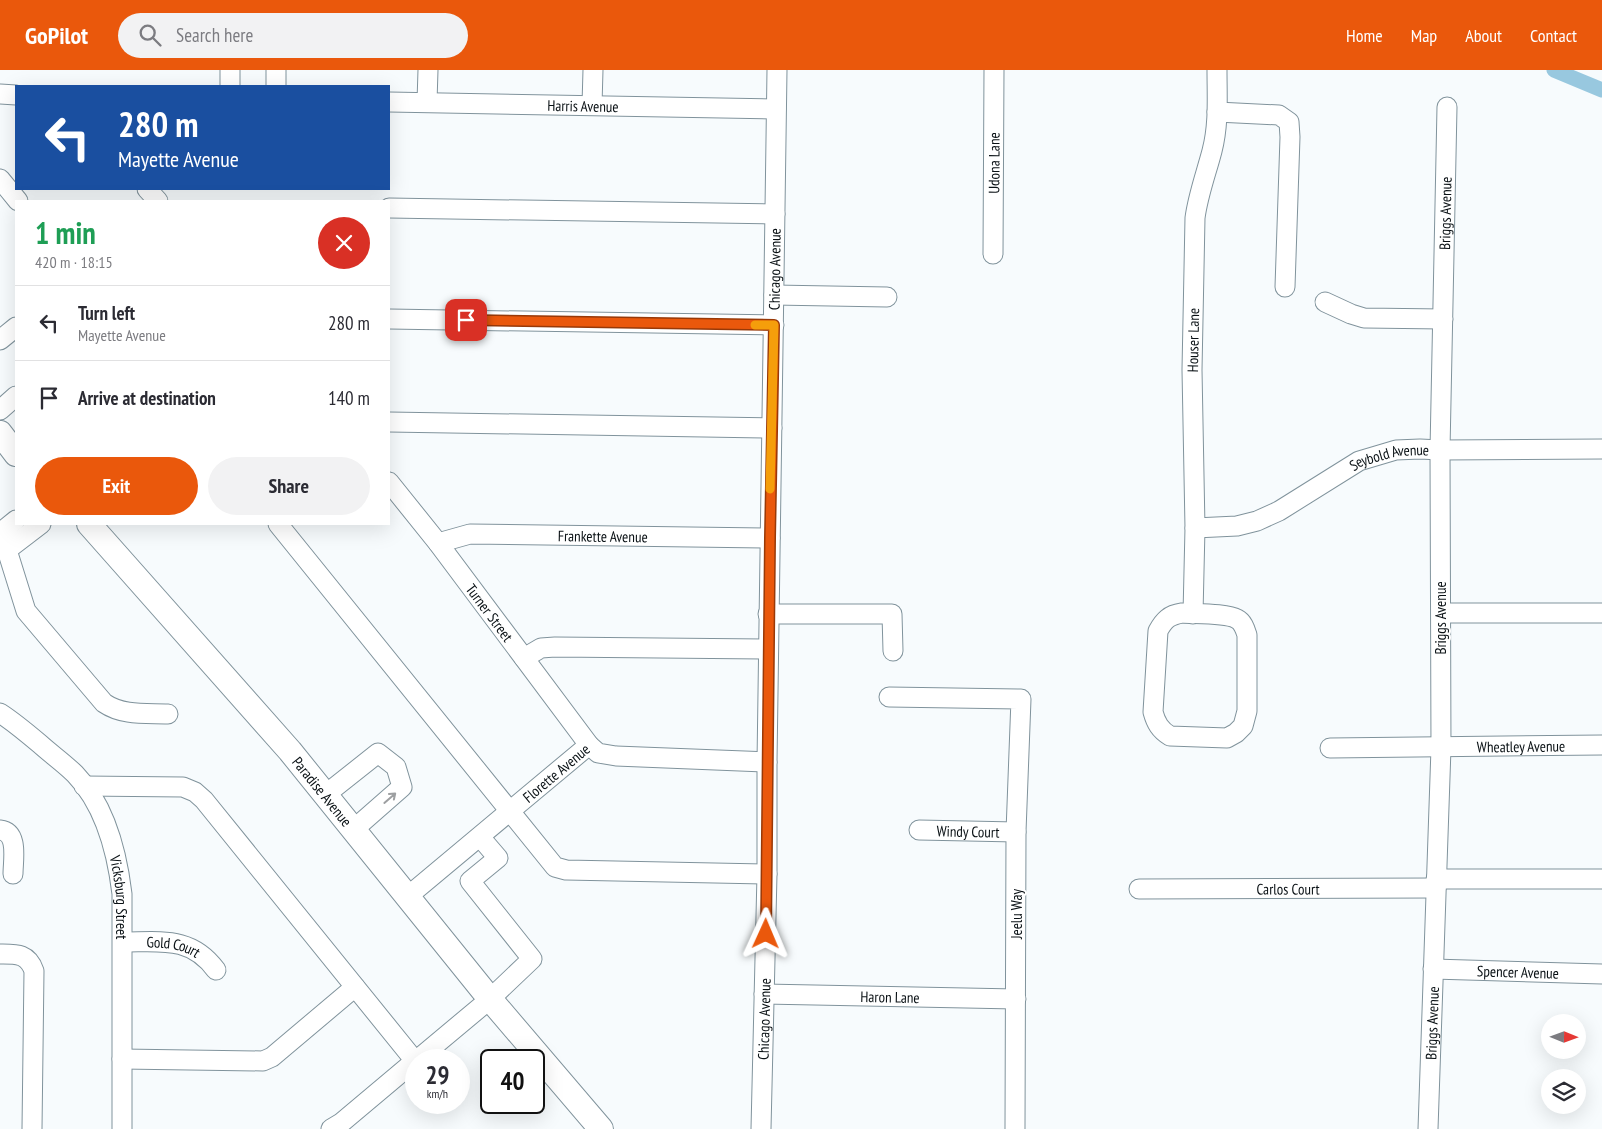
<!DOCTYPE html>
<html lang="en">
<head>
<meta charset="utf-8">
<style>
	body { margin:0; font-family:"PT Sans Narrow",sans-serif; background:#f2f2f3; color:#2b2b33; height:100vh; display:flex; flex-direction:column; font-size:19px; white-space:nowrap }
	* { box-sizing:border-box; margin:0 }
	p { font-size:16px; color:#7c7c81 }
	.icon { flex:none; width:28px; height:28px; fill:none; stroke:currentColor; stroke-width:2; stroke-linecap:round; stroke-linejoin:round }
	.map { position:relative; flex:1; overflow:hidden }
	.drawer { position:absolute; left:15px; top:130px; width:375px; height:325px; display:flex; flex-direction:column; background:#fff; border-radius:0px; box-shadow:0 5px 20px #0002 }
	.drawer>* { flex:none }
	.banner { position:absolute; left:15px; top:15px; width:375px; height:105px; border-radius:0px; box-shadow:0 5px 20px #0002; background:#1a4fa0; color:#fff; overflow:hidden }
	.needle { width:32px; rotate:91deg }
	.tools { position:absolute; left:1541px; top:944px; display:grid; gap:10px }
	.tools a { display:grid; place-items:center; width:45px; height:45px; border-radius:50%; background:#fff; box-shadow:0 5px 20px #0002; font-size:25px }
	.speed { position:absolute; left:405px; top:979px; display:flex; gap:10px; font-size:25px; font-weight:700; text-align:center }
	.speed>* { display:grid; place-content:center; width:65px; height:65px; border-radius:50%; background:#fff; box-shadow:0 5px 20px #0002; line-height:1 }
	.speed small { font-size:12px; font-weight:400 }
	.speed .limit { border:2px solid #111; border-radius:8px; background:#fff; color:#111 }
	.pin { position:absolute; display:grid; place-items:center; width:42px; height:42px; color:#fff; margin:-21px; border-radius:10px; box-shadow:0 2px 8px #0006 }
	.me { position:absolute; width:55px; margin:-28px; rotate:1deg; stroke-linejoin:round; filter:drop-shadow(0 0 4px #0008) }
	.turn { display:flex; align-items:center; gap:18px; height:105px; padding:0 20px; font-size:22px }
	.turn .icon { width:65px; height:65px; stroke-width:2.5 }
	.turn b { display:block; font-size:35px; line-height:42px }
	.round { display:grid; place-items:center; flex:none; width:52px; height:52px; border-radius:26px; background:#f2f2f3 }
	.head { display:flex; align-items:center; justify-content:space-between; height:85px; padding:0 20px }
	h1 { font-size:30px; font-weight:700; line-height:38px; color:#1e9e55 }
	.action { display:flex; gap:10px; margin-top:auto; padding:10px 20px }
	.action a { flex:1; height:58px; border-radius:30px; background:#ea580c; color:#fff; font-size:20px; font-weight:700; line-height:58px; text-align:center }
	.action a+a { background:#f2f2f3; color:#2b2b33 }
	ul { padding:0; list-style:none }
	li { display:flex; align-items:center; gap:15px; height:75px; padding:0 20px; border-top:1px solid #e1e1e2 }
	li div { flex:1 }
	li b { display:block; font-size:19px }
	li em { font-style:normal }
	header { display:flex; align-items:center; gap:30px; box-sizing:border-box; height:70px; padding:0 25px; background:#ea580c; color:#fff }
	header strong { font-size:24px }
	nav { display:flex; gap:28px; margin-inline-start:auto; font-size:18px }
	.search { width:350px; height:45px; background:#f2f2f3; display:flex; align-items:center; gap:12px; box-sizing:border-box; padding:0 18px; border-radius:28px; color:#7c7c81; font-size:19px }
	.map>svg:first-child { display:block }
</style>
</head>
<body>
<header>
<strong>GoPilot</strong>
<div class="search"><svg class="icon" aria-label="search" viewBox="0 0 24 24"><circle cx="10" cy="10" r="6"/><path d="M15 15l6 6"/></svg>Search here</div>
<nav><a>Home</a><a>Map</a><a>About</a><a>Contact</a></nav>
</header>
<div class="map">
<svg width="1602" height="1059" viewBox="0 0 1602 1059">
	<rect width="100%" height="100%" fill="#f7fbfd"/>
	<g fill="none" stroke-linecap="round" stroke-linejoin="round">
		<!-- canal -->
		<polyline stroke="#98c8df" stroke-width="15" points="1554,0 1602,20"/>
		<!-- minor casing -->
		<g stroke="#80939c" stroke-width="21">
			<g id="minor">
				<polyline points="276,0 276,16"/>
				<polyline points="230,16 230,0"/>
				<polyline points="0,24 16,25"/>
				<path id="s1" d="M389,32L776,39"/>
				<polyline points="427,32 428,0"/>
				<polyline points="592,35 593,0"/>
				<polyline points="1217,42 1279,45 1289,52 1290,67 1285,217"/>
				<polyline points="0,109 18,131"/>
				<polyline points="147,119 158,131"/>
				<polyline points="389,138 775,144"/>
				<path id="s2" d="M993,184L994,0"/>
				<polyline points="774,225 887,227"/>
				<polyline points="1325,232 1351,244 1364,248 1443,249"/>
				<polyline points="389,249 774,255"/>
				<polyline points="0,270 16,257"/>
				<polyline points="0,340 16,326"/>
				<polyline points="389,352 772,358"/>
				<path id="s3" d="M389,412L438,473L589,675L598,683L616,686L767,692"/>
				<polyline points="278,454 555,797 566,800 767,804"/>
				<path id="s4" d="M1195,458L1237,456L1257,451L1279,441L1359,391L1396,380L1420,379L1440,380L1602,379"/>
				<polyline points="0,463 16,450"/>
				<path d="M0,471L7,480L26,541L104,633C123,646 146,643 168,644"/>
				<path id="s5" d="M438,473L470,464L770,468"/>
				<polyline points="7,480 41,454"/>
				<path d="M1182,543C1195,544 1227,543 1237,549C1243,552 1245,559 1247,565V641L1243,656L1236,663L1227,668L1170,666C1160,660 1156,653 1153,642L1158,561C1164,550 1169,545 1182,543Z"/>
				<polyline points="1441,543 1602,543"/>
				<polyline points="768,544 892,544 893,581"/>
				<path id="s6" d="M1193,544L1195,458L1192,300L1195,148C1198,125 1206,104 1212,81C1219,54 1217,27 1217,0"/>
				<polyline points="524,588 541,578 555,577 768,579"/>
				<polyline points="889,627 1021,629 1016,762 1015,1059"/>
				<path id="s7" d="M0,643C14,652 27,663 40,674C51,684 64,693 75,704C105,735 117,782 122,824V1059"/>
				<path id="s8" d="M1330,678L1602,675"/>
				<polyline points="84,716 183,717 195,722 204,730 415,991"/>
				<polyline points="325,725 378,683 396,697 402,717 353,760"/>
				<path d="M0,760C19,762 13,790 13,804"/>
				<path id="s9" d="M919,760L1016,762"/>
				<polyline points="1436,809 1602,809"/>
				<path id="s10" d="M1139,819L1436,818"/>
				<path id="s11" d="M407,827L589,675"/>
				<path id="s12" d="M123,872C161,872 191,866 216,900"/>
				<path d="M0,884C16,884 28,883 34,901L32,1059"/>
				<path id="s13" d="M1433,899L1602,904"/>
				<path id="s14" d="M764,924L1016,929"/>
				<polyline points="122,989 263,991 272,987 355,917"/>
				<polyline points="417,990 490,929 532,889 470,811 498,788 480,767"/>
				<polyline points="331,1059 341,1053 416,990"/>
				<path id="s15" d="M761,1059L767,804V692L777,0"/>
				<path id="s16" d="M1428,1059L1441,678L1440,380L1447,37"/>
			</g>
		</g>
		<!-- major casing -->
		<g stroke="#80939c" stroke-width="26">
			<g id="major">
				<polyline points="0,363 16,384"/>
				<path id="s17" d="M89,454L290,681L490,929L601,1059"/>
			</g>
		</g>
		<!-- minor -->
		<use href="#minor" stroke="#fff" stroke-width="19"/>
		<!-- major -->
		<use href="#major" stroke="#fff" stroke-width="24"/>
	</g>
	<!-- one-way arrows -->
	<defs><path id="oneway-shaft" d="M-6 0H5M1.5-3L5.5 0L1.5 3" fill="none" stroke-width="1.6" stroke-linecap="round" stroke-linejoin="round" transform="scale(1.25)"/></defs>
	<use stroke="#9d9fa1" href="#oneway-shaft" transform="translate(390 728) rotate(-41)"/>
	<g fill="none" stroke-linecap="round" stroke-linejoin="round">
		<!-- route casing -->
		<g stroke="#983908" stroke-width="12">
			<polyline id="route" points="466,250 774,255 770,468 766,864"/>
		</g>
		<!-- route -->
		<use href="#route" stroke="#ea580c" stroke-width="9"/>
		<!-- slow -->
		<polyline stroke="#f59e0b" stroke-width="9" points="755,255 774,255 770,419"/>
	</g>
	<g text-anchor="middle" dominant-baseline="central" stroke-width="4" stroke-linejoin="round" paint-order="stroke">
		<!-- street labels -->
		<g font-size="15" fill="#091014" stroke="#fff">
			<text stroke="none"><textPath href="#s1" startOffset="194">Harris Avenue</textPath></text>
			<text stroke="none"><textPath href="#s2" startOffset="91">Udona Lane</textPath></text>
			<text stroke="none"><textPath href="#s16" startOffset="916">Briggs Avenue</textPath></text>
			<text stroke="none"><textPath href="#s15" startOffset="860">Chicago Avenue</textPath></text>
			<text stroke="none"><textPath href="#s6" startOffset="274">Houser Lane</textPath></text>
			<text stroke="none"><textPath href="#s4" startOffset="212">Seybold Avenue</textPath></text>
			<text stroke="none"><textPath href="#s5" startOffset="166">Frankette Avenue</textPath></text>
			<text stroke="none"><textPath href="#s3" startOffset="165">Turner Street</textPath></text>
			<text transform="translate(1440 548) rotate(-90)">Briggs Avenue</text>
			<text stroke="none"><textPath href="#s8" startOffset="191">Wheatley Avenue</textPath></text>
			<text stroke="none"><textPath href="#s11" startOffset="194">Florette Avenue</textPath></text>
			<text stroke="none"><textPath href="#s17" startOffset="355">Paradise Avenue</textPath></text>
			<text stroke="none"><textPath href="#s9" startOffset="49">Windy Court</textPath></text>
			<text stroke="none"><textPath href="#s10" startOffset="149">Carlos Court</textPath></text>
			<text stroke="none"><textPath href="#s7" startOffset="231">Vicksburg Street</textPath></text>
			<text transform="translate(1016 844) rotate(-90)">Jeelu Way</text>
			<text stroke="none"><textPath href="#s12" startOffset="51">Gold Court</textPath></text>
			<text stroke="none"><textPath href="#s13" startOffset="85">Spencer Avenue</textPath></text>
			<text stroke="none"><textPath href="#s14" startOffset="126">Haron Lane</textPath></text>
			<text stroke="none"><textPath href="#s15" startOffset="110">Chicago Avenue</textPath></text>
			<text stroke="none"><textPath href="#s16" startOffset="106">Briggs Avenue</textPath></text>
		</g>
	</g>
</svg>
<div class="tools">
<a><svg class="needle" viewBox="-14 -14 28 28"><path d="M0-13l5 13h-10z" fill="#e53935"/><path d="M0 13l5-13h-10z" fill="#7c7c81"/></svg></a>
<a><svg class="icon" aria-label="layers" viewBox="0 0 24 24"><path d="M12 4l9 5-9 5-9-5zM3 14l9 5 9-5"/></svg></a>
</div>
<div class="speed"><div>29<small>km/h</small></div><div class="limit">40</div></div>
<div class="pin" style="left:466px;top:250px;background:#d93025"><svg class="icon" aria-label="arrive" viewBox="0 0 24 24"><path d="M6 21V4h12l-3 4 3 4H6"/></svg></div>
<svg class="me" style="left:766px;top:864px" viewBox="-20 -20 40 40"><path d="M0-17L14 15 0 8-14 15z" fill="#ea580c" stroke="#fff" stroke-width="4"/></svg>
<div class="banner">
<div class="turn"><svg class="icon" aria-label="left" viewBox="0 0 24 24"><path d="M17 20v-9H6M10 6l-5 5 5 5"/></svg><div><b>280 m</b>Mayette Avenue</div></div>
</div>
<section class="drawer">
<div class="head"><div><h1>1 min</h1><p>420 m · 18:15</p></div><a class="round" style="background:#d93025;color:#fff"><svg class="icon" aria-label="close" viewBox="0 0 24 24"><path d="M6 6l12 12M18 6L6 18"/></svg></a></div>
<ul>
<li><svg class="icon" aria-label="left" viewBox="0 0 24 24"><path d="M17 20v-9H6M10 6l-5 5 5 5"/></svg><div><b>Turn left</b><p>Mayette Avenue</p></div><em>280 m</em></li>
<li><svg class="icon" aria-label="arrive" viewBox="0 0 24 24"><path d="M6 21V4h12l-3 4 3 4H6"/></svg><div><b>Arrive at destination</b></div><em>140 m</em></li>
</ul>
<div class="action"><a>Exit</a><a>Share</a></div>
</section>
</div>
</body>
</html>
